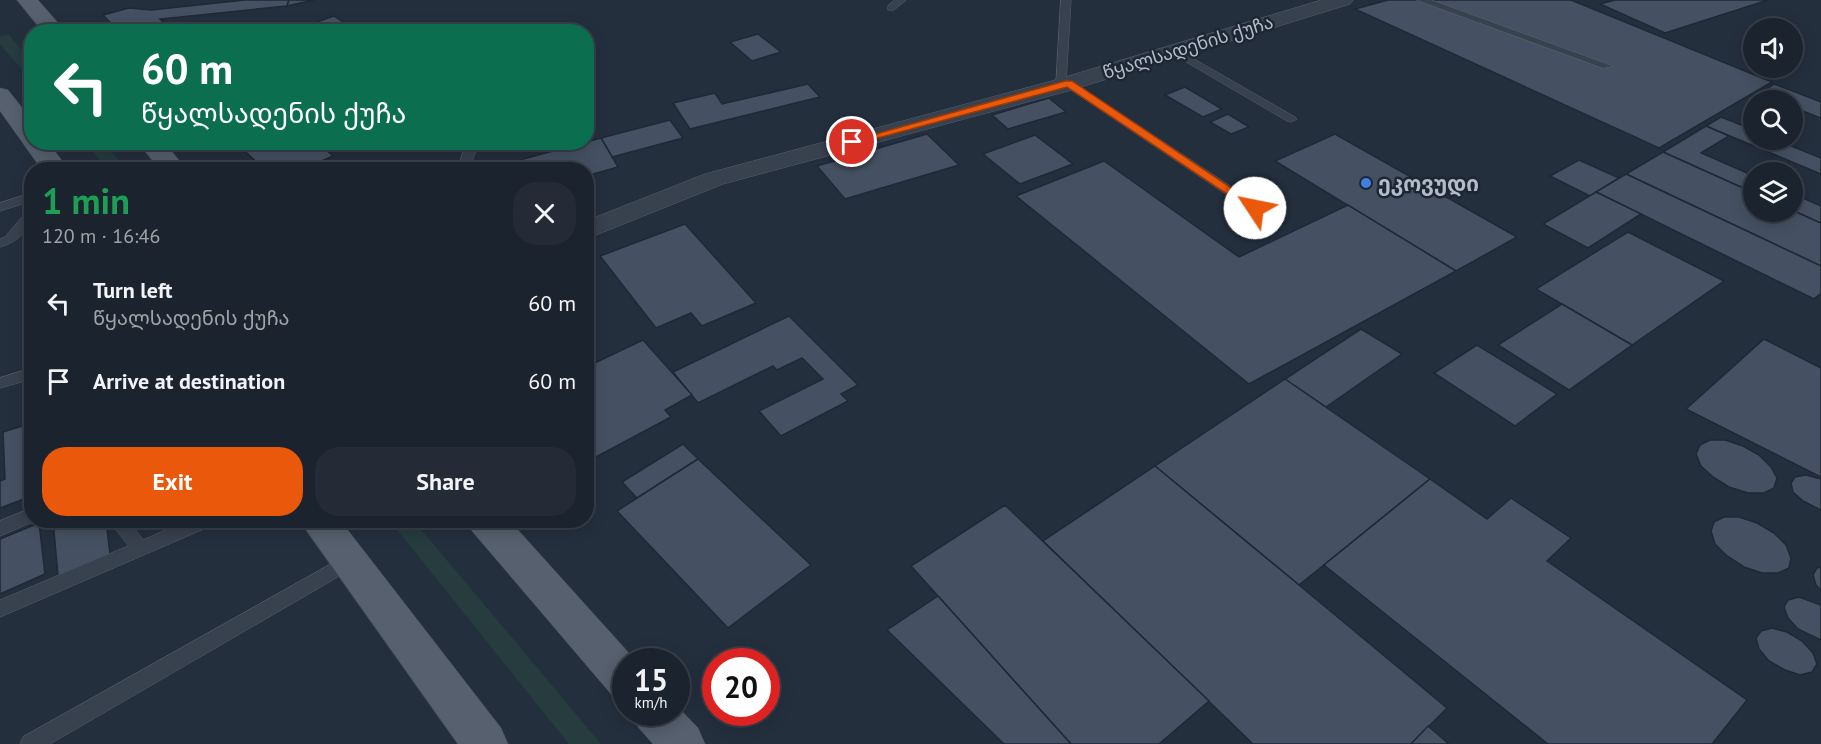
<!DOCTYPE html>
<html lang="en">
<head>
<meta charset="utf-8">
<style>
	body { margin:0; font-family:"PT Sans","Noto Sans Georgian",sans-serif; background:#242b36; color:#f1f3f6; height:100vh; display:flex; flex-direction:column; font-size:22px; white-space:nowrap }
	* { box-sizing:border-box; margin:0 }
	p { font-size:20px; color:#a0a4aa }
	.icon { flex:none; width:33px; height:33px; fill:none; stroke:currentColor; stroke-width:2; stroke-linecap:round; stroke-linejoin:round }
	.map { position:relative; flex:1; overflow:hidden }
	.panel { position:absolute; left:24px; top:162px; width:570px; height:366px; display:flex; flex-direction:column; background:#1b232e; border-radius:24px; box-shadow:0 3px 15px #0003,0 0 0 2px #39404a }
	.panel>* { flex:none }
	.guide { position:absolute; left:24px; top:24px; width:570px; height:126px; border-radius:24px; box-shadow:0 3px 15px #0003,0 0 0 2px #39404a; background:#0b6e4f; color:#fff; overflow:hidden }
	.controls { position:absolute; left:1743px; top:18px; display:grid; gap:12px }
	.controls a { display:grid; place-items:center; width:60px; height:60px; border-radius:50%; background:#1b232e; box-shadow:0 3px 15px #0003,0 0 0 2px #39404a; font-size:30px }
	.speed { position:absolute; left:612px; top:648px; display:flex; gap:12px; font-size:30px; font-weight:700; text-align:center }
	.speed>* { display:grid; place-content:center; width:78px; height:78px; border-radius:50%; background:#1b232e; box-shadow:0 3px 15px #0003,0 0 0 2px #39404a; line-height:1 }
	.speed small { font-size:15px; font-weight:400 }
	.speed .limit { border:9px solid #d22; background:#fff; color:#111 }
	.pin { position:absolute; display:grid; place-items:center; width:51px; height:51px; color:#fff; margin:-26px; border:3px solid #fff; border-radius:50%; box-shadow:0 2px 6px #0007 }
	.me { position:absolute; width:66px; margin:-33px; rotate:304deg; stroke-linejoin:round; filter:drop-shadow(0 0 4px #0008) }
	.turn { display:flex; align-items:center; gap:21px; height:126px; padding:0 18px; font-size:27px }
	.turn .icon { width:78px; height:78px; stroke-width:2.5 }
	.turn b { display:block; font-size:42px; line-height:51px }
	.round { display:grid; place-items:center; flex:none; width:63px; height:63px; border-radius:24px; background:#242b36 }
	.summary { display:flex; align-items:center; justify-content:space-between; height:102px; padding:0 18px }
	h1 { font-size:36px; font-weight:600; line-height:45px; color:#1e9e55 }
	.button { display:flex; gap:12px; margin-top:auto; padding:12px 18px }
	.button a { flex:1; height:69px; border-radius:24px; background:#ea580c; color:#fff; font-size:24px; font-weight:600; line-height:69px; text-align:center }
	.button a+a { background:#242b36; color:#f1f3f6 }
	ul { padding:0; list-style:none }
	li { display:flex; align-items:center; gap:18px; height:78px; padding:0 18px }
	li div { flex:1 }
	li b { display:block; font-size:22px }
	li em { font-style:normal }
	.map>svg:first-child { display:block }
</style>
</head>
<body>
<div class="map">
<svg width="1821" height="744" viewBox="0 0 1821 744">
	<rect width="100%" height="100%" fill="#242f3e"/>
	<!-- green -->
	<g fill="#263c3f">
		<polygon points="8,34 31,61 31,80 0,44 0,37"/>
		<polygon points="85,143 104,143 127,169 108,169"/>
		<polygon points="390,521 414,521 601,744 569,744"/>
	</g>
	<!-- building -->
	<g fill="#455162" stroke="#1f2835" stroke-width="1.5">
		<polygon points="245,0 289,0 287,6 160,19 167,26 151,32 119,32 103,15 129,8 151,10"/>
		<polygon points="289,0 314,0 287,6"/>
		<polygon points="1388,0 1571,0 1772,82 1659,148 1355,9"/>
		<polygon points="1615,0 1768,0 1665,33 1600,4"/>
		<polygon points="334,16 343,22 317,31 308,25"/>
		<polygon points="308,25 317,32 290,32"/>
		<polygon points="758,34 781,52 752,61 730,42"/>
		<polygon points="808,84 820,97 690,129 673,103 715,93 722,104"/>
		<polygon points="1774,84 1821,102 1821,118 1792,107 1792,100 1775,100 1759,95"/>
		<polygon points="1185,87 1222,109 1203,117 1165,95"/>
		<polygon points="1049,98 1066,112 1008,129 992,115"/>
		<polygon points="1228,114 1249,127 1231,134 1210,122"/>
		<polygon points="1721,117 1754,130 1754,140 1776,140 1821,158 1821,174 1706,126"/>
		<polygon points="670,120 683,138 612,157 601,138"/>
		<polygon points="1706,126 1729,136 1701,153 1754,176 1754,193 1663,152"/>
		<polygon points="927,134 959,165 845,199 817,166"/>
		<polygon points="1335,134 1517,237 1456,271 1275,161"/>
		<polygon points="1035,135 1073,164 1020,184 983,154"/>
		<polygon points="601,138 618,167 586,176 586,170 483,170"/>
		<polygon points="235,142 317,142 333,156 301,170 265,170"/>
		<polygon points="1663,152 1754,193 1754,212 1792,210 1821,223 1821,266 1626,174"/>
		<polygon points="1579,160 1619,178 1590,196 1550,176"/>
		<polygon points="1104,161 1239,257 1348,205 1456,271 1249,384 1016,196"/>
		<polygon points="1626,174 1821,266 1821,293 1814,299 1596,192"/>
		<polygon points="1596,192 1641,214 1588,248 1543,224"/>
		<polygon points="1792,193 1821,206 1821,223 1792,210"/>
		<polygon points="685,224 756,303 702,326 691,313 656,328 600,256"/>
		<polygon points="1628,232 1724,281 1632,345 1536,289"/>
		<polygon points="1562,304 1632,345 1569,390 1498,345"/>
		<polygon points="789,316 858,385 841,394 848,401 781,436 759,411 823,379 802,358 777,370 773,366 698,403 673,372"/>
		<polygon points="1361,329 1402,354 1326,407 1285,379"/>
		<polygon points="1764,339 1821,368 1821,477 1686,409"/>
		<polygon points="643,340 692,395 665,410 671,417 596,457 586,443 586,367"/>
		<polygon points="1477,345 1557,394 1515,426 1434,373"/>
		<polygon points="1285,379 1430,479 1299,585 1155,466"/>
		<polygon points="32,423 32,496 0,508 0,481 5,479 3,432"/>
		<polygon points="1710,440 1725,440 1743,446 1759,455 1771,467 1777,478 1774,488 1764,493 1748,493 1729,487 1713,477 1701,466 1696,454 1700,445"/>
		<polygon points="683,444 698,459 637,498 622,482"/>
		<polygon points="698,459 811,565 728,628 617,511"/>
		<polygon points="1155,466 1299,585 1447,708 1411,744 1253,744 1043,541"/>
		<polygon points="1806,475 1821,479 1821,510 1803,501 1793,492 1791,483 1795,477"/>
		<polygon points="1430,479 1487,519 1511,498 1571,538 1547,561 1747,700 1712,744 1548,744 1324,565"/>
		<polygon points="1005,505 1209,701 1159,744 1071,744 911,566"/>
		<polygon points="1724,517 1739,517 1757,523 1774,533 1786,545 1791,558 1789,568 1778,573 1762,573 1744,567 1727,556 1715,544 1711,531 1714,522"/>
		<polygon points="53,520 106,520 110,554 58,576"/>
		<polygon points="39,523 45,574 0,594 0,539"/>
		<polygon points="1821,567 1821,590 1816,585 1813,575 1817,568"/>
		<polygon points="938,596 1071,744 1004,744 887,630"/>
		<polygon points="1799,597 1821,605 1821,640 1798,629 1788,618 1784,607 1788,600"/>
		<polygon points="1772,628 1787,632 1802,641 1813,653 1817,664 1812,672 1800,675 1785,670 1769,661 1759,649 1756,638 1761,631"/>
		<polygon points="1428,726 1449,744 1411,744"/>
	</g>
	<g fill="none" stroke-linecap="round" stroke-linejoin="round">
		<!-- lane casing -->
		<g stroke="#565f6c" stroke-width="1">
			<g id="lane">
				<polygon points="895,0 906,0 894,10 888,10 888,6"/>
				<polygon points="1061,0 1071,0 1066,82 1073,82 1259,205 1261,208 1259,211 1251,211 1065,86 1056,88"/>
				<polygon points="1417,0 1431,0 1612,66 1603,68"/>
				<polygon points="1175,48 1295,117 1297,119 1291,122 1287,121 1171,53 1170,51"/>
				<polygon points="467,142 479,142 469,170 457,170"/>
				<polygon points="32,193 32,201 0,211 0,203"/>
				<path d="M32,209C32,229 18,242 0,247V239L5,237L28,210Z"/>
				<polygon points="32,368 32,379 0,388 0,378"/>
				<polygon points="32,508 32,520 37,520 0,536 0,521"/>
				<polygon points="109,520 128,520 143,540 188,520 215,520 213,525 0,617 0,600 128,546"/>
				<polygon points="349,554 355,557 358,562 355,567 50,744 20,744 23,737"/>
			</g>
		</g>
		<!-- street casing -->
		<g stroke="#565f6c" stroke-width="1">
			<polygon id="street" points="1322,0 1353,0 1350,4 1068,91 723,184 586,239 586,221 705,174 1052,81"/>
		</g>
		<!-- primary casing -->
		<g stroke="#414a57" stroke-width="1">
			<g id="primary">
				<polygon points="17,0 38,0 66,32 43,32"/>
				<polygon points="0,88 8,90 32,120 32,142 48,142 69,170 42,170 0,111"/>
				<polygon points="138,142 164,142 187,170 160,170"/>
				<polygon points="299,520 340,520 501,728 508,744 458,744"/>
				<polygon points="466,520 509,520 637,662 626,662 626,700 611,694 472,531"/>
				<polygon points="676,705 698,728 705,744 653,744 638,727 632,712 676,712"/>
			</g>
		</g>
		<!-- lane -->
		<use href="#lane" fill="#38414e" fill-rule="evenodd"/>
		<!-- street -->
		<use href="#street" fill="#38414e" fill-rule="evenodd"/>
		<!-- primary -->
		<use href="#primary" fill="#56606e" fill-rule="evenodd"/>
	</g>
	<!-- route -->
	<polygon fill="#ea580c" stroke="#983908" stroke-width="1.5" points="1065,81 1072,81 1261,208 1259,210 1251,210 1067,87 852,145 847,142"/>
	<!-- markers -->
	<circle fill="#3f7fe0" stroke="#1d2633" stroke-width="2" cx="1366" cy="183" r="6"/>
	<g text-anchor="middle" dominant-baseline="central" stroke-width="5" stroke-linejoin="round" paint-order="stroke">
		<!-- far-street labels -->
		<g font-size="18" fill="#b4bcc9" stroke="#1d2633">
			<text transform="translate(1188 47) rotate(-17)">წყალსადენის ქუჩა</text>
		</g>
		<!-- poi labels -->
		<g font-size="21" font-weight="bold" fill="#b4bcc9" stroke="#1d2633" text-anchor="start">
			<text x="1378" y="183">ეკოვუდი</text>
		</g>
	</g>
</svg>
<div class="controls">
<a><svg class="icon" aria-label="sound" viewBox="0 0 24 24"><path d="M4 9h4l5-4v14l-5-4H4zM17 9q2 3 0 6"/></svg></a>
<a><svg class="icon" aria-label="search" viewBox="0 0 24 24"><circle cx="10" cy="10" r="6"/><path d="M15 15l6 6"/></svg></a>
<a><svg class="icon" aria-label="layers" viewBox="0 0 24 24"><path d="M12 4l9 5-9 5-9-5zM3 14l9 5 9-5"/></svg></a>
</div>
<div class="speed"><div>15<small>km/h</small></div><div class="limit">20</div></div>
<div class="pin" style="left:852px;top:142px;background:#d93025"><svg class="icon" aria-label="arrive" viewBox="0 0 24 24"><path d="M6 21V4h12l-3 4 3 4H6"/></svg></div>
<svg class="me" style="left:1255px;top:208px" viewBox="-20 -20 40 40"><circle r="19" fill="#fff"/><path d="M0-13L10 11 0 6-10 11z" fill="#ea580c"/></svg>
<div class="guide">
<div class="turn"><svg class="icon" aria-label="left" viewBox="0 0 24 24"><path d="M17 20v-9H6M10 6l-5 5 5 5"/></svg><div><b>60 m</b>წყალსადენის ქუჩა</div></div>
</div>
<section class="panel">
<div class="summary"><div><h1>1 min</h1><p>120 m · 16:46</p></div><a class="round"><svg class="icon" aria-label="close" viewBox="0 0 24 24"><path d="M6 6l12 12M18 6L6 18"/></svg></a></div>
<ul>
<li><svg class="icon" aria-label="left" viewBox="0 0 24 24"><path d="M17 20v-9H6M10 6l-5 5 5 5"/></svg><div><b>Turn left</b><p>წყალსადენის ქუჩა</p></div><em>60 m</em></li>
<li><svg class="icon" aria-label="arrive" viewBox="0 0 24 24"><path d="M6 21V4h12l-3 4 3 4H6"/></svg><div><b>Arrive at destination</b></div><em>60 m</em></li>
</ul>
<div class="button"><a>Exit</a><a>Share</a></div>
</section>
</div>
</body>
</html>
